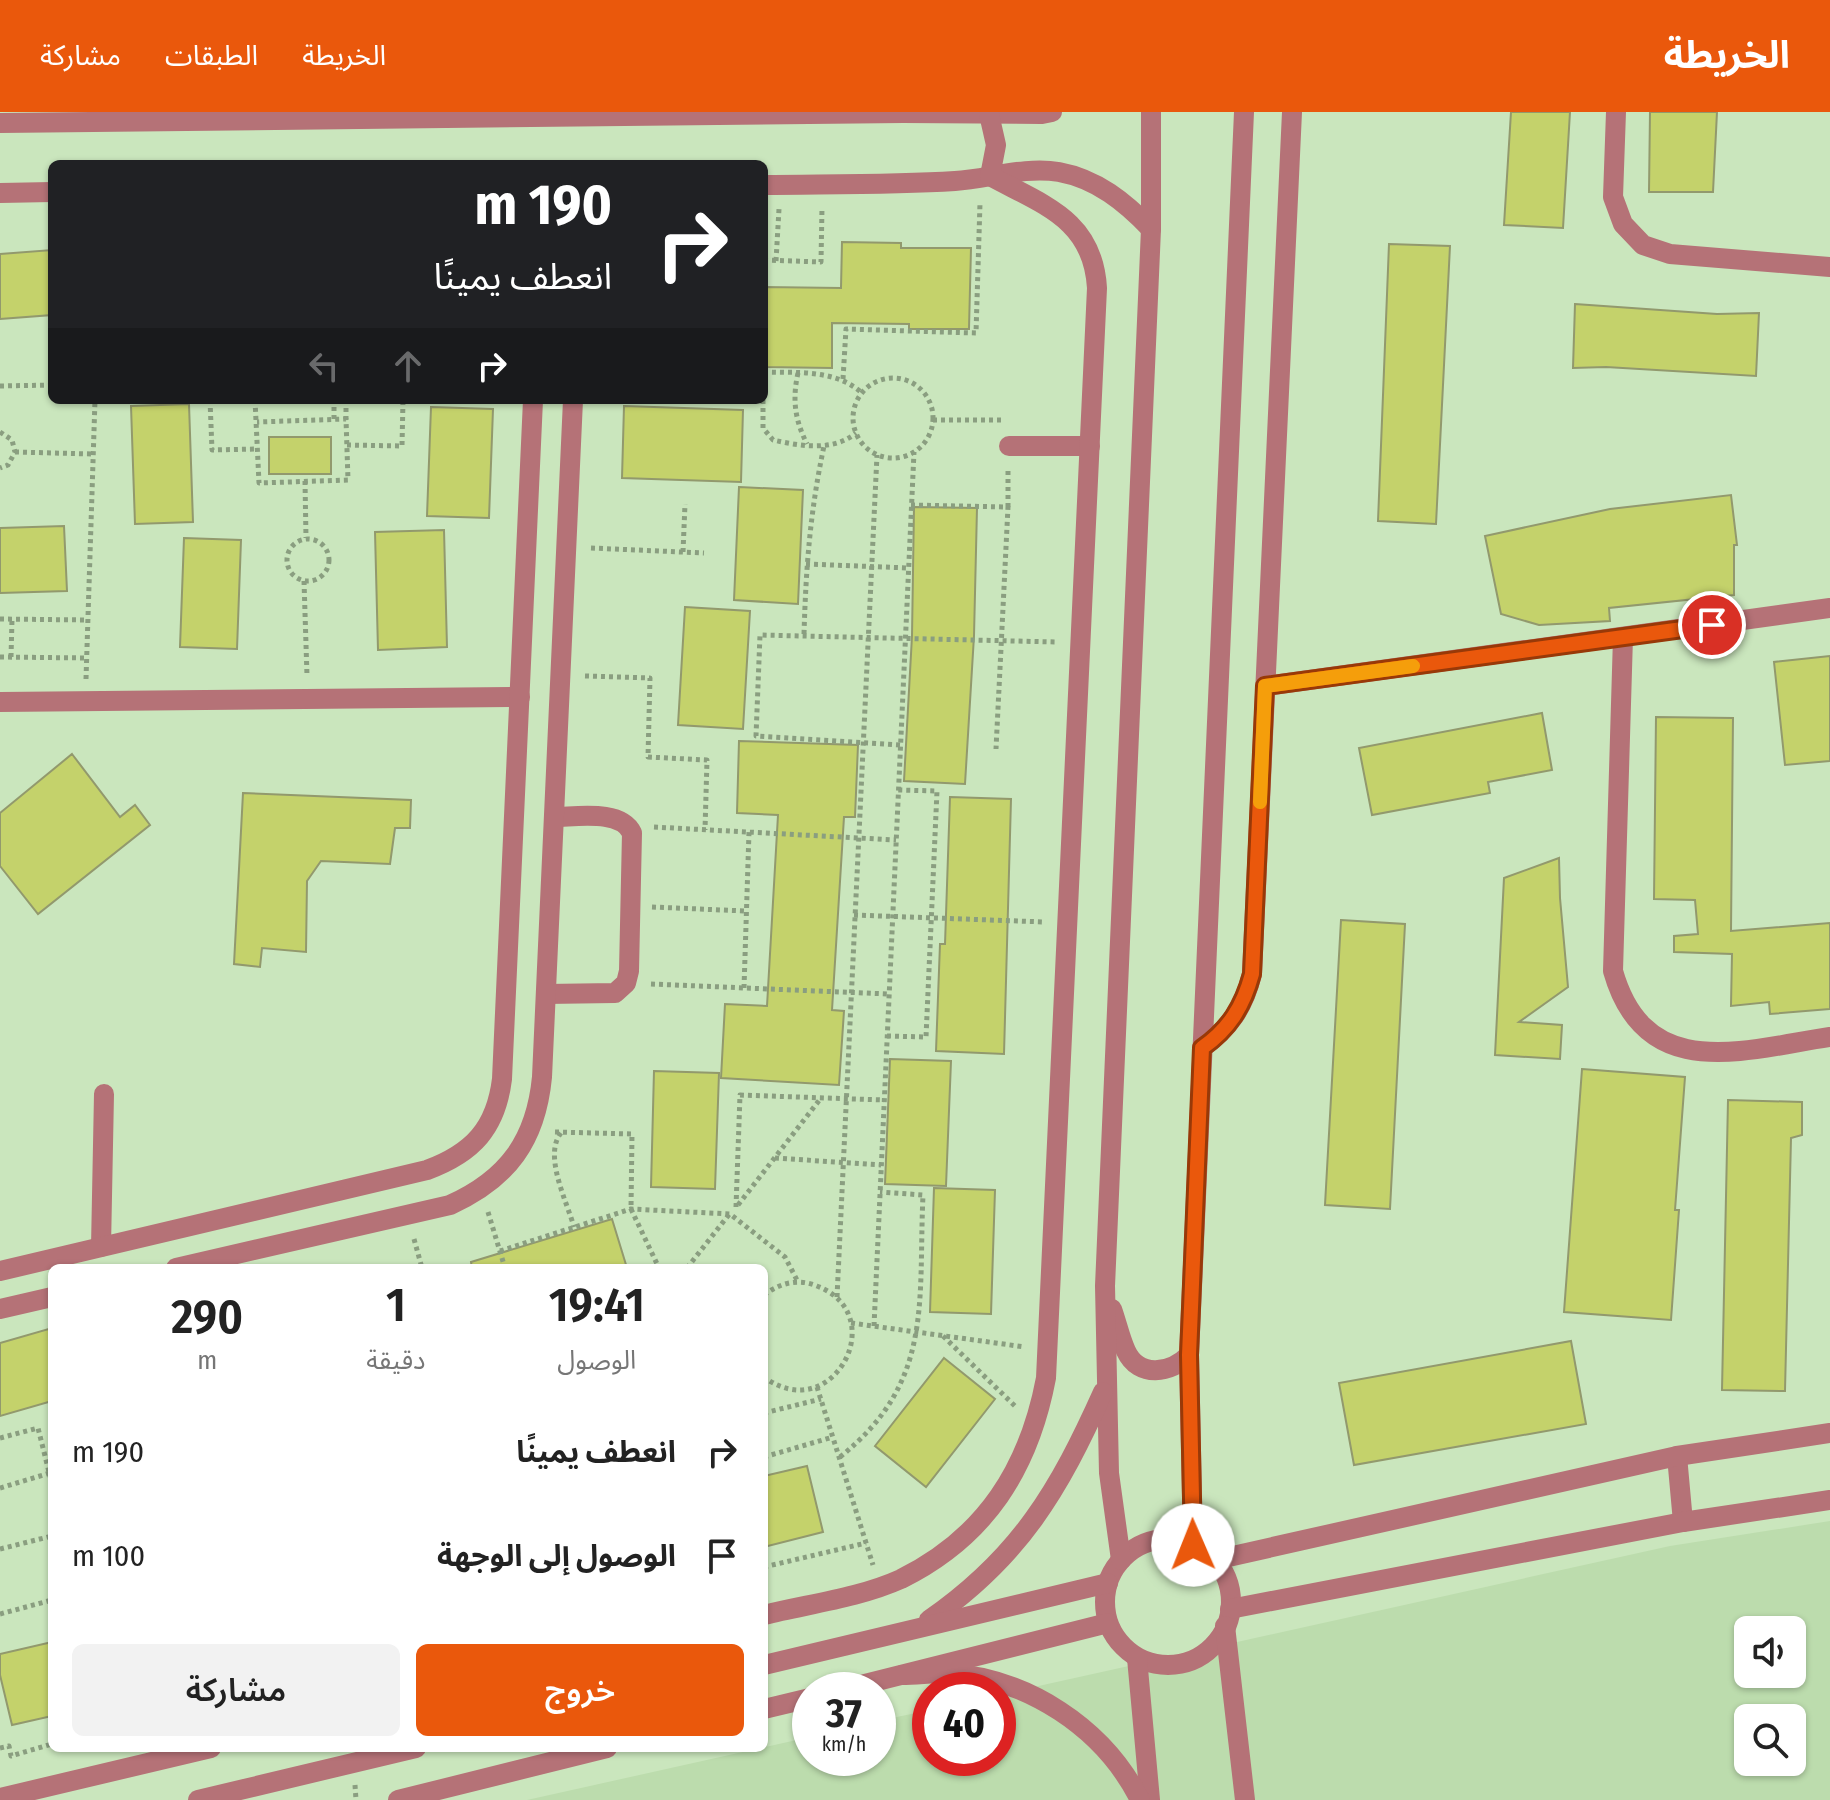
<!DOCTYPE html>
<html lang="ar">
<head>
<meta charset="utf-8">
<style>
	body { margin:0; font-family:"Fira Sans Condensed","Noto Sans Arabic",sans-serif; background:#f2f2f2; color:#222; direction:rtl; height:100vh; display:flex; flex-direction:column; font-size:30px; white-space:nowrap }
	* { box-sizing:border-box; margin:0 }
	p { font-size:26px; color:#767676 }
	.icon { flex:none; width:44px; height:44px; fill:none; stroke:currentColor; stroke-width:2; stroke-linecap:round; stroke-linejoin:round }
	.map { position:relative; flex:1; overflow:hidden; direction:ltr }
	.details { position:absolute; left:48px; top:1152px; width:720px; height:488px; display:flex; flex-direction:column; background:#fff; border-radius:12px; box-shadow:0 2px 6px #0004; direction:rtl }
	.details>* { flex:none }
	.hud { position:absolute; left:48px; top:48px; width:720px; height:244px; border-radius:12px; box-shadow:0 2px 6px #0004; direction:rtl; background:#202124; color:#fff; overflow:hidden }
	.fabs { position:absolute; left:1734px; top:1504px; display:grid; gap:16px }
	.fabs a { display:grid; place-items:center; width:72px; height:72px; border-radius:12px; background:#fff; box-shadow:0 2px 6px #0004; font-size:40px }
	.speed { position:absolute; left:792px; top:1560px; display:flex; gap:16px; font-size:40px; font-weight:700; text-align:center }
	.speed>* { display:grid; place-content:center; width:104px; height:104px; border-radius:50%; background:#fff; box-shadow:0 2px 6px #0004; line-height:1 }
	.speed small { font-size:20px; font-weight:400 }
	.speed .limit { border:12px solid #d22; background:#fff; color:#111 }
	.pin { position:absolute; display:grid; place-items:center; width:68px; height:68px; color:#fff; margin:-34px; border:4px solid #fff; border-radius:50%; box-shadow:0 2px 8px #0007 }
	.me { position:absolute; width:88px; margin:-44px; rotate:359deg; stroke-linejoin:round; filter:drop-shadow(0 0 6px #0008) }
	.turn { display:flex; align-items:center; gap:28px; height:168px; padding:0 24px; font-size:36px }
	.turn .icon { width:104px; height:104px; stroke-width:2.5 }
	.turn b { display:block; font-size:56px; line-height:68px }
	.lanes { display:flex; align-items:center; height:76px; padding:0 24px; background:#0003; justify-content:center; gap:40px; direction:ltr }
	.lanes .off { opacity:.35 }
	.eta { display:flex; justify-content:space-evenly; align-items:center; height:136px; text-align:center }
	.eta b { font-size:48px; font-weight:600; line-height:56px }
	.primary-button { display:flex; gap:16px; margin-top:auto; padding:16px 24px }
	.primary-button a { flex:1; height:92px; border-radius:12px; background:#ea580c; color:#fff; font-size:32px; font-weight:600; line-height:92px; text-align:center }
	.primary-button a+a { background:#f2f2f2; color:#222 }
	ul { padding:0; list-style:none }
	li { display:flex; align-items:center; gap:24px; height:104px; padding:0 24px }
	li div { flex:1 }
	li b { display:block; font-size:30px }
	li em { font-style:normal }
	header { display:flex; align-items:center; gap:48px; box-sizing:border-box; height:112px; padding:0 40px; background:#ea580c; color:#fff }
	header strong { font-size:38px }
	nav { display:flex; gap:44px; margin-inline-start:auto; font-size:28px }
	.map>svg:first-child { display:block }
</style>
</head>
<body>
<header>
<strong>الخريطة</strong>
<nav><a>الخريطة</a><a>الطبقات</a><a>مشاركة</a></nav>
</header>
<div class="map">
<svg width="1830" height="1688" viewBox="0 0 1830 1688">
	<rect width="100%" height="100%" fill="#cae6bd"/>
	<!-- built -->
	<path fill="#bcdcad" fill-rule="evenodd" d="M1830,1409V1688H527L810,1625V1646H878V1609L930,1598V1646H998V1583L1670,1434ZM1748,1518H1792V1562H1748ZM1748,1606H1792V1650H1748Z"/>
	<!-- building -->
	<g fill="#c4d26b" stroke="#92996d" stroke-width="2">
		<polygon points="1511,0 1570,0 1563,116 1504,113"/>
		<polygon points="1650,0 1717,0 1713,80 1649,80"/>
		<polygon points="842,130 901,131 901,136 971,136 969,217 909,217 909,212 832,211 832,256 764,255 764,175 841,176"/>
		<polygon points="1389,132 1450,134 1436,412 1378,409"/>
		<polygon points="52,138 52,203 0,207 0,142"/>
		<polygon points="1575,192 1717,202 1759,201 1756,264 1606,255 1573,256"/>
		<polygon points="189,292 193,410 135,412 131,294"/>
		<polygon points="624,294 743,298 741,370 622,366"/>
		<polygon points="431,295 493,297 489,406 427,404"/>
		<rect x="269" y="325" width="62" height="37"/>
		<polygon points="739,375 803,378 798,492 734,488"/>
		<polygon points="1731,383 1737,433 1734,433 1734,483 1609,496 1610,509 1539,513 1501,502 1485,424 1610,397"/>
		<polygon points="914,395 977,396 974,524 965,672 904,669 912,524"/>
		<polygon points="64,414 67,479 0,481 0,416"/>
		<polygon points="444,418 447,535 378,538 375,420"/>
		<polygon points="184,426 241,428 237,537 180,535"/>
		<polygon points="685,495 750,499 743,617 678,613"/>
		<polygon points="1830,544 1830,649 1785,653 1774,550"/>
		<polygon points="1542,601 1552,658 1488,670 1490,681 1372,703 1359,636"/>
		<polygon points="1656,605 1733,606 1731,819 1830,811 1830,897 1770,902 1769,890 1731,894 1732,842 1674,840 1674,824 1698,822 1695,788 1654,787"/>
		<polygon points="739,629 858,633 855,705 844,705 832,898 844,899 839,973 721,966 725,892 767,894 778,703 737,701"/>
		<polygon points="72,642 120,705 135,693 150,713 38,802 0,754 0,701"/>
		<polygon points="243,681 411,688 410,716 395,716 390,752 321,749 307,769 306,840 262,836 260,855 234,852"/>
		<polygon points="950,685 1011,687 1004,942 936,939 940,832 945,832"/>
		<polygon points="1559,746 1560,786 1568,875 1519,910 1562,913 1560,947 1495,943 1504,766"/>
		<polygon points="1341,808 1405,812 1390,1097 1325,1093"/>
		<polygon points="890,947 951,949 946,1074 885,1072"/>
		<polygon points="1582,957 1685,965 1675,1098 1679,1098 1671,1208 1564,1200"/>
		<polygon points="654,959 719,961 715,1077 651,1075"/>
		<polygon points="1728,988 1802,990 1802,1023 1791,1026 1785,1279 1722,1278"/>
		<polygon points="934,1076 995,1078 991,1202 930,1200"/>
		<polygon points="612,1107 627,1156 472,1156 471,1150"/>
		<polygon points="52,1216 52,1289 0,1304 0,1231"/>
		<polygon points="1571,1229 1586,1312 1354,1353 1339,1271"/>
		<polygon points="944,1246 995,1287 926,1375 875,1334"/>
		<polygon points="807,1354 823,1420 764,1435 764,1364"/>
		<polygon points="52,1530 52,1604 12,1613 0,1563 0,1542"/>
	</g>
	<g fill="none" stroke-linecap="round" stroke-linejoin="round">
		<!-- path -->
		<g stroke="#8a9e80" stroke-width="5" stroke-dasharray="4 4" stroke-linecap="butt">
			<polyline points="764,148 821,150 822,95"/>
			<polyline points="776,149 779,97"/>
			<path d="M764,260C798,261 835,257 862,281"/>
			<path d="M798,261C792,288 795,308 807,332"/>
			<circle cx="893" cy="306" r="40"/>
			<polyline points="843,267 846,217 976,221 980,91"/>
			<polyline points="0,274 52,273"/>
			<polyline points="764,277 765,260"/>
			<polyline points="210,288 212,338 258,337"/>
			<polyline points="255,288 259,371 348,368 346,307 257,310"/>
			<polyline points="346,288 346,307"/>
			<path d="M763,288V316L773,328C800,334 833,340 856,321"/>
			<polyline points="334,307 334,288"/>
			<polyline points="933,308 1004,308"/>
			<polyline points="0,320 12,328 15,340 8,353 0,356"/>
			<polyline points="347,333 402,334 403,288"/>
			<polyline points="15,340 93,342"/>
			<polyline points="305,369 306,426"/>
			<polyline points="911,393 1008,395 996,637"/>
			<polyline points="1008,395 1008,358"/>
			<circle cx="308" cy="448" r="21"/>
			<polyline points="591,436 704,441"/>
			<polyline points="683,440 685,392"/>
			<polyline points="806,452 909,456"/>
			<polyline points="304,469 307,564"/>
			<polyline points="0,507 88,508"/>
			<path d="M804,522C806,455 810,400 824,334"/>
			<polyline points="0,545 87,546"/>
			<polyline points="11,545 12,507"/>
			<polyline points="585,564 650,566 648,645 707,648 705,718"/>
			<polyline points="86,567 95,288"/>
			<polyline points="900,633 756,624 760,523 1057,530"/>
			<polyline points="654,715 896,728"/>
			<polyline points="652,795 746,799"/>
			<polyline points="854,803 1045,810"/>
			<polyline points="651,872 888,882"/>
			<polyline points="744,876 749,720"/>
			<polyline points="887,924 926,925 937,679 898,678"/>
			<polyline points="555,1020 632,1022 631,1097 659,1156"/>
			<path d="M561,1021C543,1043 567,1090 574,1115"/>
			<polyline points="775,1046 881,1053"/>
			<polyline points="738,1093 821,986"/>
			<polyline points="736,1095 740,983 884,988"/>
			<polyline points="488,1100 505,1156"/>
			<polyline points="414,1127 422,1156"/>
			<polyline points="500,1139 631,1097 730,1102 785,1145 798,1170"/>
			<polyline points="687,1156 731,1100"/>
			<path d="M764,1183C780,1171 798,1166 817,1174C893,1203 832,1316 764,1265"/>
			<polyline points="837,1185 877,343"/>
			<polyline points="851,1211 1025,1235"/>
			<polyline points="874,1214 914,340"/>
			<polyline points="943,1224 1016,1295"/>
			<polyline points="817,1275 873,1453"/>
			<polyline points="764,1301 821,1287"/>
			<polyline points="0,1326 38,1316 52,1372"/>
			<polyline points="764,1345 833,1325"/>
			<path d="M840,1345C934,1270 918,1191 923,1083L880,1080"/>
			<polyline points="0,1376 50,1361"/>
			<polyline points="0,1437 52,1424"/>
			<polyline points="764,1455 866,1431"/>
			<polyline points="0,1502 52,1488"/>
			<polyline points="0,1636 9,1634 11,1644 52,1632"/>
			<polyline points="355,1673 356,1688"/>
		</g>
		<!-- minor -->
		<g stroke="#b57277" stroke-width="20">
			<polyline points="1616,0 1613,85 1623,112 1643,133 1670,142 1830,155"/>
			<polyline points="0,11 903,1 1042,2 1052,0"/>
			<path d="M764,73C827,72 891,73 955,69C988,67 1025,54 1059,60C1097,67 1125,90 1151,117"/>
			<polyline points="0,81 52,80"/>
			<polyline points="1009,334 1090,334"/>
			<path d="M1623,525L1613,859C1645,972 1743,938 1830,925"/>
			<polyline points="1265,574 1830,496"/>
			<polyline points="0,590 520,585"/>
			<path d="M546,882L615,881L626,871L629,859L632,721C621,697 576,705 554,705"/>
			<path d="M1202,936C1229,917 1244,895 1252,862L1292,0"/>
			<polyline points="101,1135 104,982"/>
			<path d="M176,1156L450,1093C508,1067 536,1028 542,965L573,288"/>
			<path d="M0,1159L427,1058C473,1041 496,1016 502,967L533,288"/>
			<polyline points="0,1197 52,1185"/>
			<path d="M1112,1197C1117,1211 1120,1226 1126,1239C1139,1267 1171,1261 1189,1243"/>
			<polyline points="1677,1344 1683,1410"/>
			<circle cx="1168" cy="1490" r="63"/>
			<polyline points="1193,1433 1189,1243 1244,0"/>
			<polyline points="1121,1448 1109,1361 1105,1174 1151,117 1151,0"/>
			<polyline points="1215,1448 1677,1344 1830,1321"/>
			<polyline points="1230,1497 1683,1410 1830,1388"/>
			<path d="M764,1503C808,1492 859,1486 901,1467C986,1425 1029,1356 1046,1266L1097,176C1093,107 1043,93 990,64L996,33L989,2"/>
			<path d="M929,1508C1020,1445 1059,1378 1103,1280"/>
			<polyline points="1225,1514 1245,1688"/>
			<polyline points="1137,1546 1150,1688"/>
			<polyline points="764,1553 1108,1471"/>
			<path d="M902,1563C916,1563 931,1561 945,1561C1027,1565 1104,1616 1140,1688"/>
			<polyline points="841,1578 1108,1511"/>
			<polyline points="764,1597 810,1586"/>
			<polyline points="0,1686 211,1636"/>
			<polyline points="198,1688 416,1636"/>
			<polyline points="398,1688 607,1636"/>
		</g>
	</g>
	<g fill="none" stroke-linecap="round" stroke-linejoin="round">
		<!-- route casing -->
		<g stroke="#983908" stroke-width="20">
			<path id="route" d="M1193,1433L1189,1243L1202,936C1229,917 1243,895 1252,862L1265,574L1712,513"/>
		</g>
		<!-- route -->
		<use href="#route" stroke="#ea580c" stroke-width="14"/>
		<!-- slow -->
		<polyline stroke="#f59e0b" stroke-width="14" points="1260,690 1265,574 1413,554"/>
	</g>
</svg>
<div class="fabs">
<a><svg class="icon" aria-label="sound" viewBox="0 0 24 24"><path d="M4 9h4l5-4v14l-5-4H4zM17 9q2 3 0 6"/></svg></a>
<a><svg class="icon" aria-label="search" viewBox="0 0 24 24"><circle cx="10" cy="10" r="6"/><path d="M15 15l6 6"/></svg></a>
</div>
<div class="speed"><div>37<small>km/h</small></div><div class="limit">40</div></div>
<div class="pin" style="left:1712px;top:513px;background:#d93025"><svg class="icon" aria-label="arrive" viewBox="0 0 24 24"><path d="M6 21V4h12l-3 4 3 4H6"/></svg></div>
<svg class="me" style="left:1193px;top:1433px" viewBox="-20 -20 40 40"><circle r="19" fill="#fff"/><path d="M0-13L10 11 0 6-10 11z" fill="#ea580c"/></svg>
<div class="hud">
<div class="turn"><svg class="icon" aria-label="right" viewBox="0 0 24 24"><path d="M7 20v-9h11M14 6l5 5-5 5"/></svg><div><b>190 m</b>انعطف يمينًا</div></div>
<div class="lanes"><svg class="icon off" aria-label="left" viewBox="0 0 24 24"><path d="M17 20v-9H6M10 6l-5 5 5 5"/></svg><svg class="icon off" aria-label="ahead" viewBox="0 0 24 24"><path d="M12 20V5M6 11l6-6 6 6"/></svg><svg class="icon" aria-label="right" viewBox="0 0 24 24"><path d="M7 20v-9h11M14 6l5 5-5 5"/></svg></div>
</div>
<section class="details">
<div class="eta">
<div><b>19:41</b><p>الوصول</p></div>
<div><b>1</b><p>دقيقة</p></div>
<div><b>290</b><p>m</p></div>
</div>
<ul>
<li><svg class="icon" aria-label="right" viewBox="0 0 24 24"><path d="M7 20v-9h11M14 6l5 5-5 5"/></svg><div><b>انعطف يمينًا</b></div><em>190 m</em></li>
<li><svg class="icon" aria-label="arrive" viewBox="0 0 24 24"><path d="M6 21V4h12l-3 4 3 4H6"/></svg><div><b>الوصول إلى الوجهة</b></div><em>100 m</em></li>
</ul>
<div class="primary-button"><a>خروج</a><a>مشاركة</a></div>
</section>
</div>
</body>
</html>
